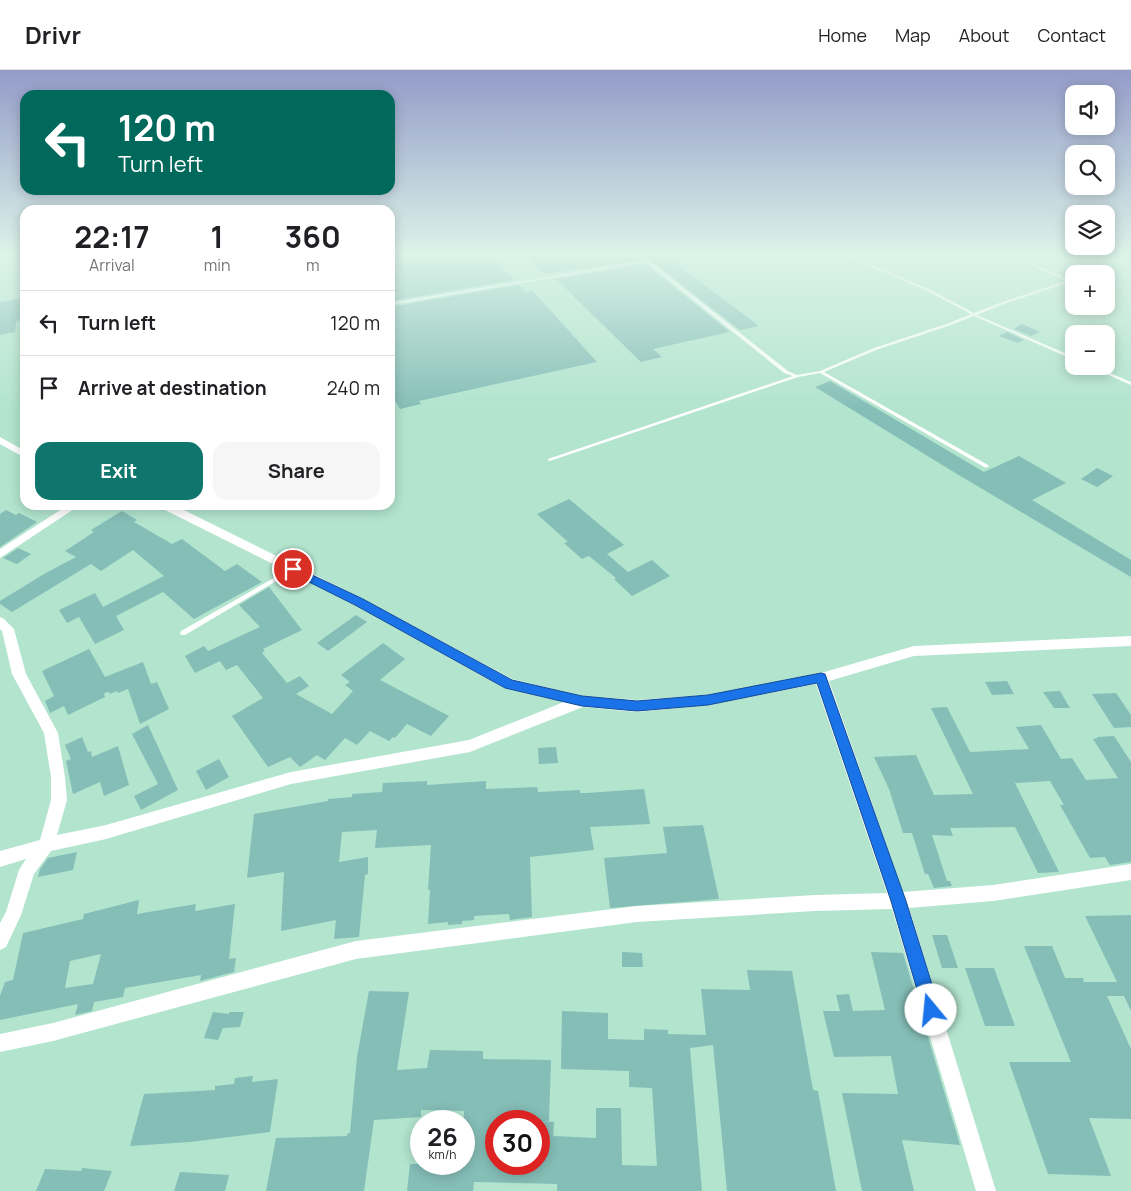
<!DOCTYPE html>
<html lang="en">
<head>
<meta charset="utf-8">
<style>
	body { margin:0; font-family:Manrope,sans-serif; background:#f6f6f6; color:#202124; height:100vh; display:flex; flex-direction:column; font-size:19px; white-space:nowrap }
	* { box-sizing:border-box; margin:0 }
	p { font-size:16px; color:#757577 }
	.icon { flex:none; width:28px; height:28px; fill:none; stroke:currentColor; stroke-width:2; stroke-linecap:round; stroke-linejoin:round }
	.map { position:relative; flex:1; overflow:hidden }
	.drawer { position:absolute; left:20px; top:135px; width:375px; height:305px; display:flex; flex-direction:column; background:#fff; border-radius:15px; box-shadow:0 2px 12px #0003 }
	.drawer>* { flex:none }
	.hud { position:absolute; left:20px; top:20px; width:375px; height:105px; border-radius:15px; box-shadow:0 2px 12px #0003; background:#00695c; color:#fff; overflow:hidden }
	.buttons { position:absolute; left:1065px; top:15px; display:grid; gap:10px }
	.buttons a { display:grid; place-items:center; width:50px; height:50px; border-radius:10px; background:#fff; box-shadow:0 2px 12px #0003; font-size:25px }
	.speed { position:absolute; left:410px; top:1040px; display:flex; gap:10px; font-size:25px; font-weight:700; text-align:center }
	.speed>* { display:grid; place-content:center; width:65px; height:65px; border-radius:50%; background:#fff; box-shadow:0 2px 12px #0003; line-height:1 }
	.speed small { font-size:12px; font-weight:400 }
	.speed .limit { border:8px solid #d22; background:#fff; color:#111 }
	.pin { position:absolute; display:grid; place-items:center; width:42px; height:42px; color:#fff; margin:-21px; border:2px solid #fff; border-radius:50%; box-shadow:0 1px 5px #0007 }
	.me { position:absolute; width:55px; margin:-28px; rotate:343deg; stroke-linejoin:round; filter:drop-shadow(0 0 4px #0008) }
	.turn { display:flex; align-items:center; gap:18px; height:105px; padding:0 15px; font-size:22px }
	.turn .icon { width:65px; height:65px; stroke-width:2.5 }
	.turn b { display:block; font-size:35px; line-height:42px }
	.eta { display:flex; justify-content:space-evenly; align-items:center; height:85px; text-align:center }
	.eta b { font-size:30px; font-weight:700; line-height:35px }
	.action { display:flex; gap:10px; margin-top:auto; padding:10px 15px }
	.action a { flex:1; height:58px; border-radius:15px; background:#0f766e; color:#fff; font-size:20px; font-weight:700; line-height:58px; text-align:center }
	.action a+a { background:#f6f6f6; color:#202124 }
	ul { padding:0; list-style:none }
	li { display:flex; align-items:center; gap:15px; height:65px; padding:0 15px; border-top:1px solid #e0e0e0 }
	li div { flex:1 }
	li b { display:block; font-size:19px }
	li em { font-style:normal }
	header { display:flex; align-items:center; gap:30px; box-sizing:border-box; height:70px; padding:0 25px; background:#fff; border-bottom:1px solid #e0e0e0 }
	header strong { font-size:24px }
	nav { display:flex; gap:28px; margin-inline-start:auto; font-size:18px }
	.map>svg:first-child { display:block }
</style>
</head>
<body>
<header>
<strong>Drivr</strong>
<nav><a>Home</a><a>Map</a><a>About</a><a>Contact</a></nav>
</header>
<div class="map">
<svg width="1131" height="1121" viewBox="0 0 1131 1121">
	<rect width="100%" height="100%" fill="#b2e4ce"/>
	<!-- building -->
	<g fill="#85beb7" fill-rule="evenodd">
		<polygon points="390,183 489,183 514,210 390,231"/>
		<polygon points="524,183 632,183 639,190 544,204"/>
		<polygon points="641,183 662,183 759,256 740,260"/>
		<polygon points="645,194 730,262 653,279 662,287 641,292 556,209"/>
		<polygon points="519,215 525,222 533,221 597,292 419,331 421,334 400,339 390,322 390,237"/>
		<polygon points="24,228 22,250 16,251 15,262 0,265 0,232"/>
		<polygon points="1022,254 1040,262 1031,266 1014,259"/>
		<polygon points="1007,262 1024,270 1017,273 999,266"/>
		<polygon points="830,311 984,402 1019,386 1066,413 1032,430 1131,490 1131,507 957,404 815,317"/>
		<polygon points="1097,398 1113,406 1097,417 1081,409"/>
		<polygon points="569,429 624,475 607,484 628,502 652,490 670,506 632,526 614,509 616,508 589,486 582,489 564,473 568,472 537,444"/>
		<polygon points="6,440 16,445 19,443 37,452 0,477 0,444"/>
		<polygon points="122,441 137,450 134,452 172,474 182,469 225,501 237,494 262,512 194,549 163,522 116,546 124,560 95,574 79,547 67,553 59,540 95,523 103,537 164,506 133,480 101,501 91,494 12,542 0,534 0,531 44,504 76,487 65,481 94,462 91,460"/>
		<polygon points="18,478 31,484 17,494 3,488"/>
		<polygon points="269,517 302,560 263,579 265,581 262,583 287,613 300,606 309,616 296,624 332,644 353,621 345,615 350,612 341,605 383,573 405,589 380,610 449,646 431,666 407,654 395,668 393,667 389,671 370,661 357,675 345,668 325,690 317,685 300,697 290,687 268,697 232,646 263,628 237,595 226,600 220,591 195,603 185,586 204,576 208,581 260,557 239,535"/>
		<polygon points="356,545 367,552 328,581 317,573"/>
		<polygon points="89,579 105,607 143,592 151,614 157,612 169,639 140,654 128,619 118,623 117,621 110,624 109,622 104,623 105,627 68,645 64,636 50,643 45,631 54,626 42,601"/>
		<polygon points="1007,611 1014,624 992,625 985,612"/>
		<polygon points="1060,621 1070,638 1054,638 1043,622"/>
		<polygon points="1116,623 1131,645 1131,657 1114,658 1092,624"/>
		<polygon points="947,637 970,682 1029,679 1016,657 1041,655 1061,689 1072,688 1086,710 1118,708 1093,669 1098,668 1097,667 1114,666 1131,692 1131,792 1110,795 1105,787 1090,788 1060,735 1064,735 1050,711 1015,713 1059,802 1038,803 1015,757 950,758 953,766 932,765 947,811 950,811 952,816 934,818 928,804 925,804 912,763 903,763 889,719 874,687 916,685 934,725 973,724 931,638"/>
		<polygon points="148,655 178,720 141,740 134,726 158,714 132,664"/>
		<polygon points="82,667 88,682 91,681 92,687 118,676 129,715 104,726 100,712 73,724 66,691 71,689 65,675"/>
		<polygon points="556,677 558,693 539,694 538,678"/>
		<polygon points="219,689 229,707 206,720 196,701"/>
		<polygon points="427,711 427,715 486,711 486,719 537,717 538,722 580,720 580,723 587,723 644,719 650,754 590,757 594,780 530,787 532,847 510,850 509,844 474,846 474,850 462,851 462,854 448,855 448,852 428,854 430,820 428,820 431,775 375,778 377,760 342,762 339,792 368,787 368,804 365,805 359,867 334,869 336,850 281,861 284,802 247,808 254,744 328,731 328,729 352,727 352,724 382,722 383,713"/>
		<polygon points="703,755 719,829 610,838 604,788 667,783 663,757"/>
		<polygon points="77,782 73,800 38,807 40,799 48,788"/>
		<path d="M139,830L137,844L196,834L195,841L235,834L229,889L236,888L234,902L200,911L201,905L125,918L123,927L94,932L92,941L75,945L78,934L0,950V926L5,912L13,910L23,863L83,849L84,844ZM101,884L93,914L65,918L70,891Z"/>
		<polygon points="1131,845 1131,941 1124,926 1107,926 1131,979 1131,1049 1089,1048 1111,1106 1048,1104 1009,992 1071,992 1024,876 1052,876 1065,908 1083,908 1084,912 1117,912 1085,846"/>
		<polygon points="932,865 947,865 958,898 942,898"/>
		<polygon points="622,882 642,883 643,897 622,897"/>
		<polygon points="871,882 903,883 960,1075 902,1070 914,1121 862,1121 842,1023 898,1024 891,986 834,987 823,941 840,941 836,925 849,924 853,941 885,940"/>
		<polygon points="965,898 994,898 1015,956 985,956"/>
		<path d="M747,900L792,901L813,1020L818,1021L836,1121H727L713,975L690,978L702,1121H557V1114L474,1112L473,1121H407L410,1094H464V1041L421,1040V1047L374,1050L364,1121H266L276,1068L347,1066L348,1063H350L357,987L369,921L409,922L397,1000L427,998L430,980L483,981V989L551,990L549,1051H542L554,1052L553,1066L596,1068V1038H621L622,1095L657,1096L652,1018L629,1017V1001L561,999L562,941L608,943V969L644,970V959L668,960V964L706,965L701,919L750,920ZM496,1051H539V1094H496Z"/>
		<polygon points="213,942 229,944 229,942 244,942 240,957 223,958 218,970 204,968"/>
		<polygon points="253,1006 252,1012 278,1009 270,1062 190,1072 130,1076 144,1024 215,1020 215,1016 234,1014 235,1008"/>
		<polygon points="82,1098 112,1101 104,1121 36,1121 45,1099 81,1101"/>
		<polygon points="180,1102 229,1105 225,1121 174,1121"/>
	</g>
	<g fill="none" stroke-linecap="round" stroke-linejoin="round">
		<!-- lane -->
		<g fill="#fff" fill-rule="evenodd">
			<polygon points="634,183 638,183 648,190 788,301 797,305 820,301 874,278 949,253 971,244 927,221 842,184 841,183 845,183 929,219 974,243 1002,232 1063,212 1063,210 1060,208 1003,183 1007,183 1062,206 1067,210 1067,213 1004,234 977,245 1074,287 1074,290 974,246 951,255 876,280 824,302 988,395 989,396 986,398 820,303 798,307 550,391 548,390 548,389 793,306 784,303 646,192 390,235 390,233 643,191"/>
			<polygon points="1088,296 1094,296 1131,312 1131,315"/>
			<polygon points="293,497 296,499 295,500 185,565 181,565 180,563 181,561"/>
		</g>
		<!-- street -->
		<g fill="#fff" fill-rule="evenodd">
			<polygon points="0,367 25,381 25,388 0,374"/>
			<polygon points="68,435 80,435 0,488 0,479"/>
			<polygon points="155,435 171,435 184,440 363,529 512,609 582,626 637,630 708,625 821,603 914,576 1131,566 1131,576 914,586 829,611 903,822 993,815 1131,794 1131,810 993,831 909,838 996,1121 976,1121 892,839 815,841 637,852 356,889 53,971 0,982 0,964 53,953 356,871 637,836 815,825 887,823 816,614 708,635 637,642 583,637 470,682 291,714 106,769 51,781 34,804 21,845 6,877 0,880 0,853 6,842 19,800 26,789 0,797 0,781 40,770 51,730 51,707 44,663 12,604 2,561 0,559 0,547 4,549 14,559 26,604 58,663 65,707 67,730 57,765 106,755 291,702 469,670 564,632 504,618 355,535"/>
		</g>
	</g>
	<!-- sky -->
	<linearGradient id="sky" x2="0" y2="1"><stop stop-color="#939bc8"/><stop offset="0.54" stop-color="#dcf3e9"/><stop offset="1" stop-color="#dcf3e9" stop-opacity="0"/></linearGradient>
	<rect width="1131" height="340" fill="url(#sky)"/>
	<!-- route -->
	<polygon fill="#1a73e8" stroke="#114b97" points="293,496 363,529 512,610 582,626 637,631 708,625 821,603 825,604 906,831 940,940 937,946 931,948 925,946 923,940 891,831 817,613 708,635 637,641 582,636 505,618 355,535 289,502 288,499 289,497"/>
</svg>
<div class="buttons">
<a><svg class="icon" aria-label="sound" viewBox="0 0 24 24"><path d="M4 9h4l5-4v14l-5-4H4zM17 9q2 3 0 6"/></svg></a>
<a><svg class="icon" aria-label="search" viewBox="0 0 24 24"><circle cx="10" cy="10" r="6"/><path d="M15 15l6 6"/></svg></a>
<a><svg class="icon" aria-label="layers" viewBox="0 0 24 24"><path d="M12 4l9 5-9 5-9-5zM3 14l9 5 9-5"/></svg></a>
<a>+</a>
<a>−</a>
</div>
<div class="speed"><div>26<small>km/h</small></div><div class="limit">30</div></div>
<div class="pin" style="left:293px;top:499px;background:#d93025"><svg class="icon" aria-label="arrive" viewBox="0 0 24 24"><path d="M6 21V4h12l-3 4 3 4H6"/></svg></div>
<svg class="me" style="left:931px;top:940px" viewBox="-20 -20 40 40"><circle r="19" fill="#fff"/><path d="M0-13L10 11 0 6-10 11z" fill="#1a73e8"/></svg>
<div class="hud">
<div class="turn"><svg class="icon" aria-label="left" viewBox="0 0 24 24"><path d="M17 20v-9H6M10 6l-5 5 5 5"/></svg><div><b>120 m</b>Turn left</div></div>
</div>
<section class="drawer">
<div class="eta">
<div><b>22:17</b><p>Arrival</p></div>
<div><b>1</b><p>min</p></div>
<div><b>360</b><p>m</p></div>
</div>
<ul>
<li><svg class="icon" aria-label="left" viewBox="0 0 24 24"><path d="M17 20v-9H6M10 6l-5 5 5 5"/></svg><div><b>Turn left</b></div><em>120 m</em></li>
<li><svg class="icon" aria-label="arrive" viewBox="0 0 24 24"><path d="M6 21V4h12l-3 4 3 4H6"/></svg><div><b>Arrive at destination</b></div><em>240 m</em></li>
</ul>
<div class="action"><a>Exit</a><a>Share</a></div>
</section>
</div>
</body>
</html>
